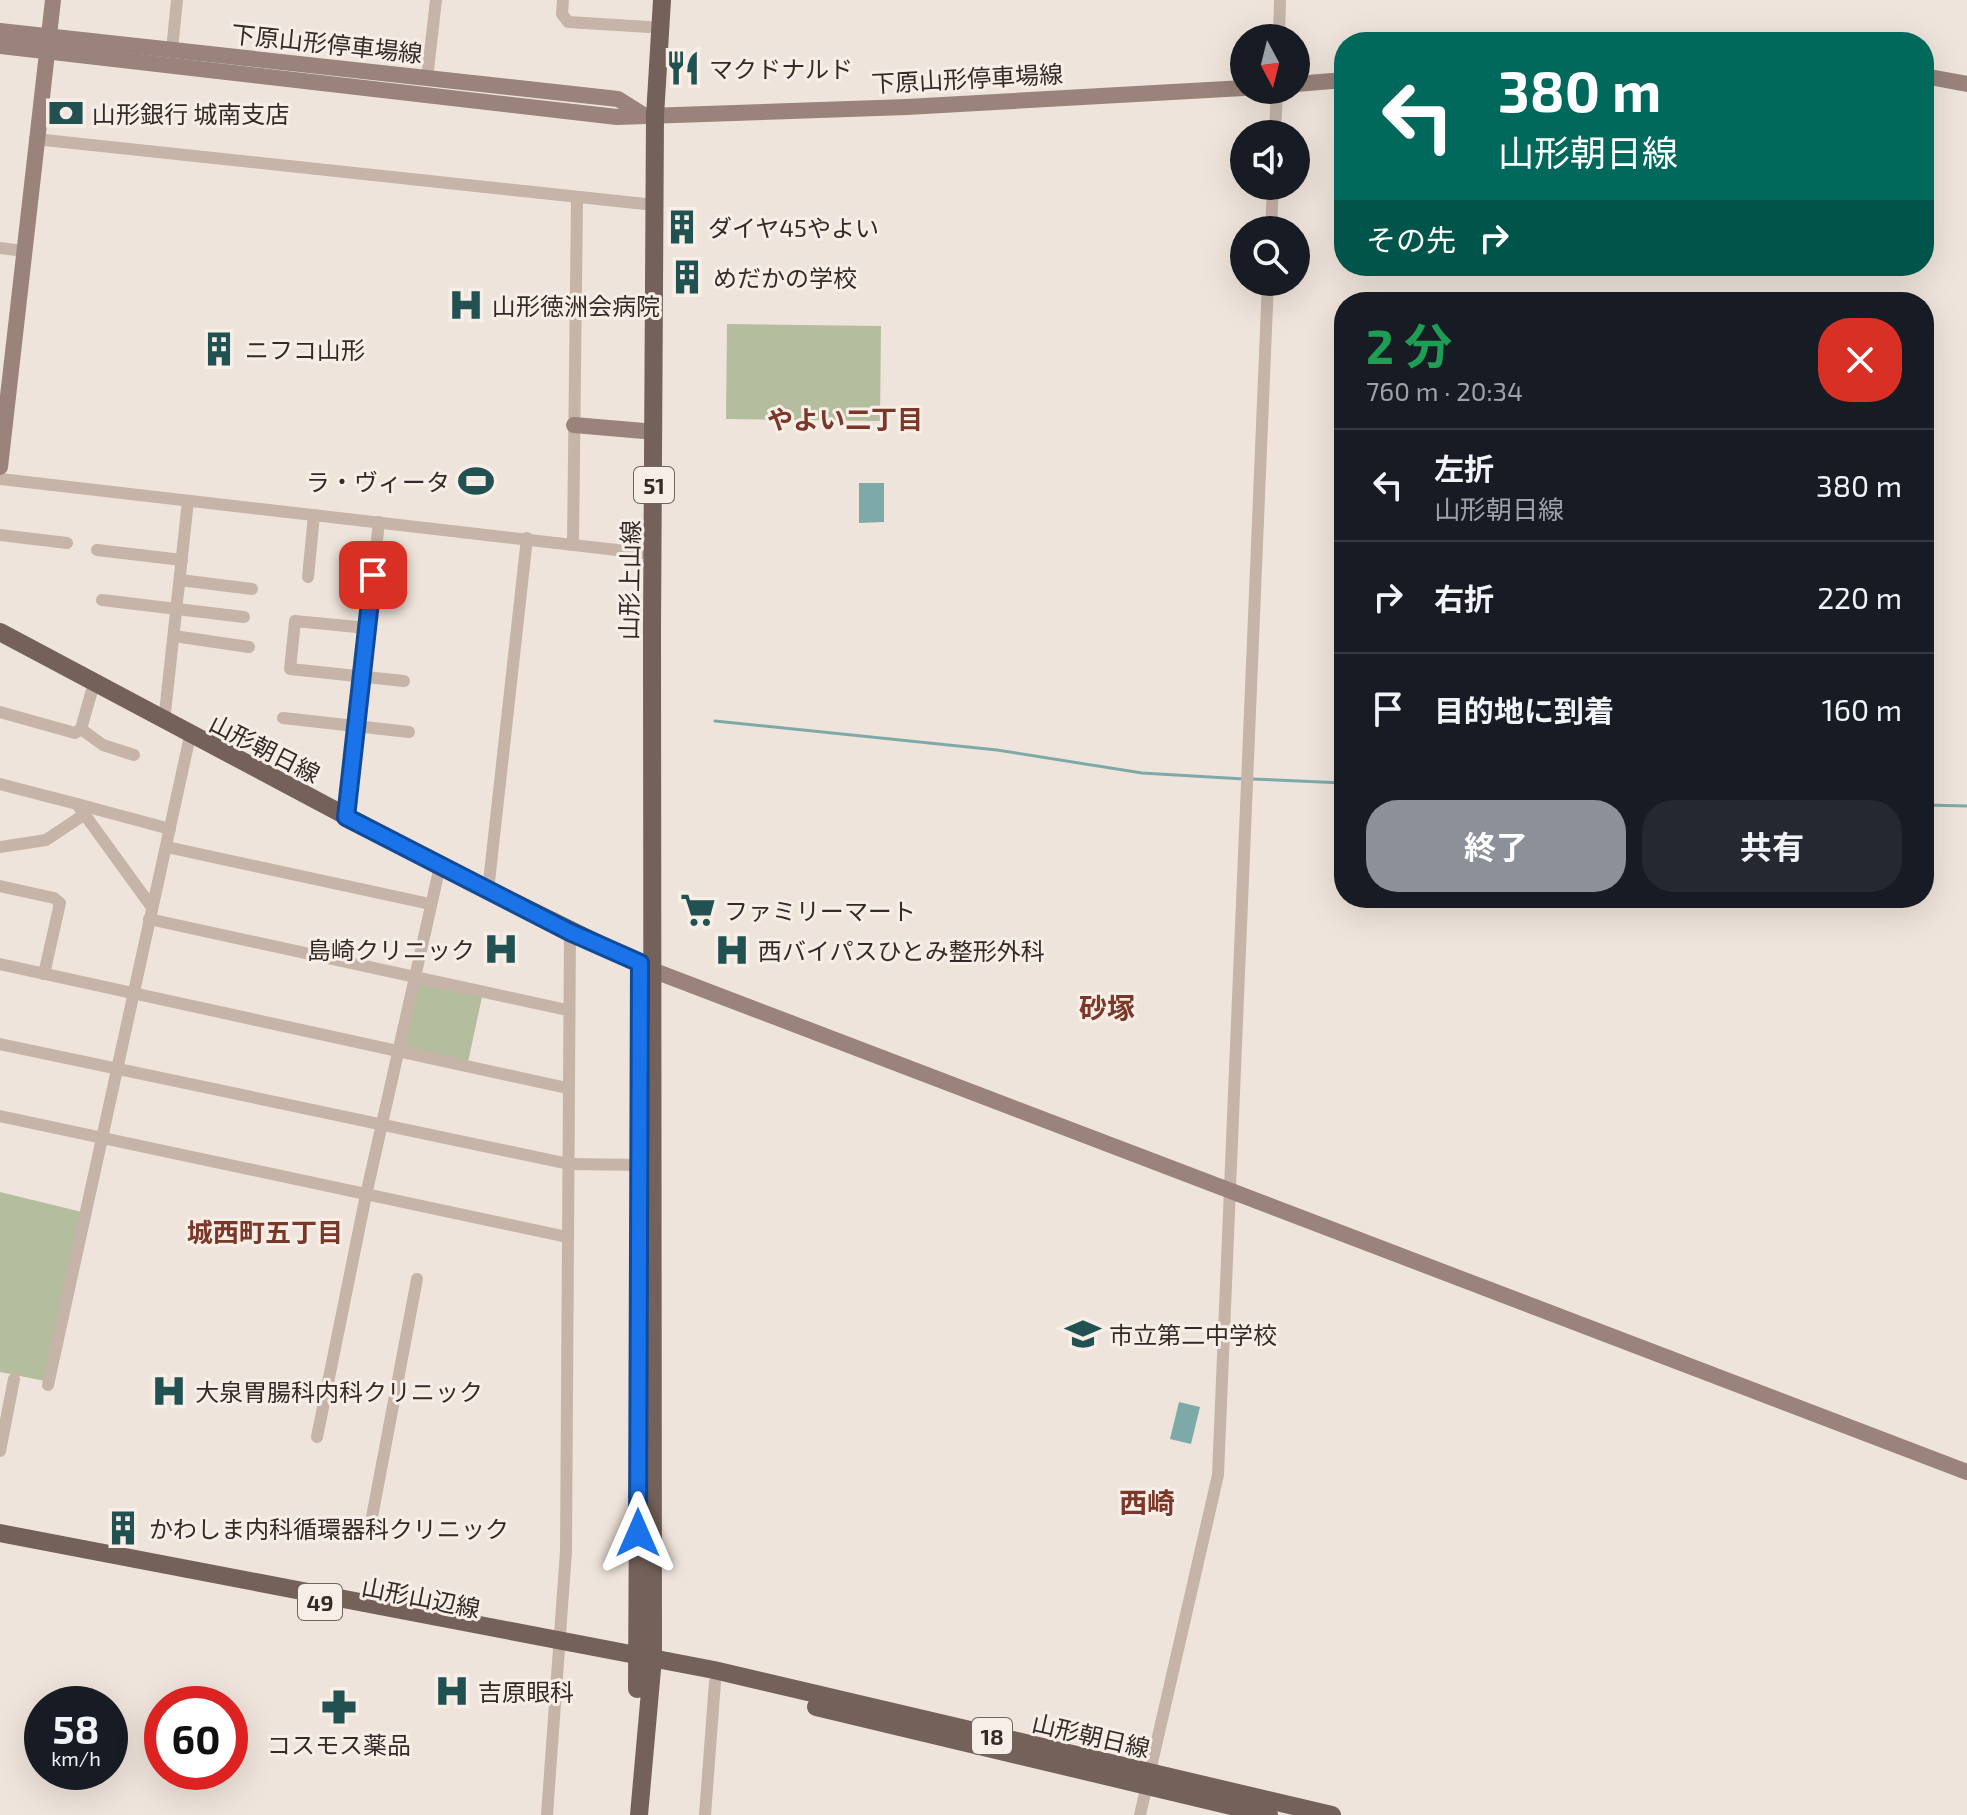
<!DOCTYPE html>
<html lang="ja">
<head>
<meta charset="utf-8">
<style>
	body { margin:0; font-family:"Exo 2","Noto Sans JP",sans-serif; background:#242831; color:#f1f3f6; height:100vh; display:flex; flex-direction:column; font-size:30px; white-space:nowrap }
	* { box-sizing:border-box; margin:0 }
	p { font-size:26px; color:#9ea1a6 }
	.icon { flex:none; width:44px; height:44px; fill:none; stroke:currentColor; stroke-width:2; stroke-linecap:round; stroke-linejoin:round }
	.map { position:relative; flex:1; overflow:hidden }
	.panel { position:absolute; left:1334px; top:292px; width:600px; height:616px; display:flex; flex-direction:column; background:#171b24; border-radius:32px; box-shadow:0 8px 32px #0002 }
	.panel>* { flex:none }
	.hud { position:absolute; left:1334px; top:32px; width:600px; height:244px; border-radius:32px; box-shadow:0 8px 32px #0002; background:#00695c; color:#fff; overflow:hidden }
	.needle { width:52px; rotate:173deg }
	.controls { position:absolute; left:1230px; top:24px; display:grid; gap:16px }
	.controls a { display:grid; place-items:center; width:80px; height:80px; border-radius:50%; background:#171b24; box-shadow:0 8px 32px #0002; font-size:40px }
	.speed { position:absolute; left:24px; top:1686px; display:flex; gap:16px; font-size:40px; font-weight:700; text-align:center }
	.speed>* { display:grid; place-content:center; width:104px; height:104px; border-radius:50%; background:#171b24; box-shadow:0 8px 32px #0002; line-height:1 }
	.speed small { font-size:20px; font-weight:400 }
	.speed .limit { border:12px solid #d22; background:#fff; color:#111 }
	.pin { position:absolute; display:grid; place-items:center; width:68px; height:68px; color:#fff; margin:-34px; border-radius:16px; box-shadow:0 4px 12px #0006 }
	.me { position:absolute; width:88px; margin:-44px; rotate:0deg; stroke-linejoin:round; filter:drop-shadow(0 0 6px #0008) }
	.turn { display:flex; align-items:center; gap:28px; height:168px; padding:0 32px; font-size:36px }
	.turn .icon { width:104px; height:104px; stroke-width:2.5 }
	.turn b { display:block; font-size:56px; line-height:68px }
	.then { display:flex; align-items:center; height:76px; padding:0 32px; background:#0003; gap:16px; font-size:30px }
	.round { display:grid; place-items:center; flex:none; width:84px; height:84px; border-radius:32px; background:#242831 }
	.headline { display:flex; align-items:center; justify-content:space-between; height:136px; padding:0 32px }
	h1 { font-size:48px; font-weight:700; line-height:60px; color:#1e9e55 }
	.cta { display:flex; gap:16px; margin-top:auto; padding:16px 32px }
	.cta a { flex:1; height:92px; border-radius:32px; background:#8c9099; color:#fff; font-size:32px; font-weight:700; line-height:92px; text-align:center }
	.cta a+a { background:#242831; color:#f1f3f6 }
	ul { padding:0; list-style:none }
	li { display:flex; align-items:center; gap:24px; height:112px; padding:0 32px; border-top:2px solid #363941 }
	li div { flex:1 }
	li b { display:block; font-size:30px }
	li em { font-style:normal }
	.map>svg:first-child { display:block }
</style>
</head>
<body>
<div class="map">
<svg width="1967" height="1815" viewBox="0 0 1967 1815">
	<rect width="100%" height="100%" fill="#efe4db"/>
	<!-- green -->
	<g fill="#b4bd9d">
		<polygon points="727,324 881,326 880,421 726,419"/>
		<polygon points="416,983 482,997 468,1062 402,1047"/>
		<polygon points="0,1192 82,1212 45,1381 0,1372"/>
	</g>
	<!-- water -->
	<g fill="#7daaa8">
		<polygon points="859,483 884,483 884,522 859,523"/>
		<polygon points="1179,1402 1200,1407 1191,1444 1170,1439"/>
	</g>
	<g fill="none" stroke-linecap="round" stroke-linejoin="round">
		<!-- stream -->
		<g stroke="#7daaa8" stroke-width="3">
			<polyline points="715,721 997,750 1142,773 1244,779"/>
			<polyline points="1252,779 1344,783"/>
			<polyline points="1924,805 1967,806"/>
		</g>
		<!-- street -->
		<g stroke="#c6b4a8" stroke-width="12">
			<polyline points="563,0 562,14 568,22 649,27"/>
			<polyline points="1279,38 1280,0"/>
			<polyline points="172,50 177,0"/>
			<polyline points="427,79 436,0"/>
			<polyline points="1275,134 1277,90"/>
			<polyline points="35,139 645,204"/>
			<polyline points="1271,230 1273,186"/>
			<polyline points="0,248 24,251"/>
			<polyline points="0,479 643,553"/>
			<polyline points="0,535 67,543"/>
			<polyline points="573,543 577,199"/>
			<polyline points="97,550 182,560"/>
			<polyline points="308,577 314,515"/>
			<polyline points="180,580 252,589"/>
			<polyline points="102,600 244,617"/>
			<polyline points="367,628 295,621 290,669 404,681"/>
			<polyline points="174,636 249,647"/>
			<polyline points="0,712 75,733 81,729 94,683"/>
			<polyline points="283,718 409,732"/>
			<polyline points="164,722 188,501"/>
			<polyline points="81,729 103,745 134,755"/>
			<polyline points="0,784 77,804 151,906"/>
			<polyline points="77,804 170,829"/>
			<polyline points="346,817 379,522"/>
			<polyline points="0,847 46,840 85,814"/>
			<polyline points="167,847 430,904"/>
			<polyline points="0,886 54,898 60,903 44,974"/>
			<polyline points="488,891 527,538"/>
			<polyline points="149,919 567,1010"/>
			<polyline points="0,964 567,1088"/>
			<polyline points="0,1044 569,1164 644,1165"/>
			<polyline points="0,1116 567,1237"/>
			<polyline points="48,1385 190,736"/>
			<polyline points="317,1437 366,1195 440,866"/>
			<polyline points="0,1451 14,1379"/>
			<polyline points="372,1517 417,1279"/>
			<polyline points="547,1815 566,1551 570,932"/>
			<polyline points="705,1815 715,1682"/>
			<polyline points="1140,1815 1218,1475 1268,282"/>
		</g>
		<!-- secondary -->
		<g stroke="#99837a" stroke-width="16">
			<polyline points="0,31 618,99 645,116"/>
			<polyline points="0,46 617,117 907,107 1244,88"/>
			<polyline points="1924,76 1967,84"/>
			<polyline points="1296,84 1344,80"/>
			<polyline points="574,425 644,431"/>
			<polyline points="0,467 53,0"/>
			<polyline points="652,970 1967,1472"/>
		</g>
		<!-- primary -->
		<g stroke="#74615a" stroke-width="18">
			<polyline points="0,632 440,866 652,970"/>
			<polyline points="0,1533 714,1670 1332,1815"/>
			<polyline points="637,1689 640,1130"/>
			<polyline points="816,1707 1269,1815"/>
			<polyline points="639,1815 653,1658 652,630 655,116 662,0"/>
		</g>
	</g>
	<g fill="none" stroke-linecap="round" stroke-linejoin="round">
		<!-- route casing -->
		<g stroke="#114b97" stroke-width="20">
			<polyline id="route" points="373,575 346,817 570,932 640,963 638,1533"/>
		</g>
		<!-- route -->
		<use href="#route" stroke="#1a73e8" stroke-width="14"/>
	</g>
	<!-- icons -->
	<defs>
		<g id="restaurant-bare" transform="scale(2.76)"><path d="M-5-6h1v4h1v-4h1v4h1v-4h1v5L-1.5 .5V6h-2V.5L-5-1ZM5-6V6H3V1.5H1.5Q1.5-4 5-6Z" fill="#215151" stroke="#f7efe7" stroke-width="2.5" paint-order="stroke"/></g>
		<g id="bank-bare" transform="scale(2.76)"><path d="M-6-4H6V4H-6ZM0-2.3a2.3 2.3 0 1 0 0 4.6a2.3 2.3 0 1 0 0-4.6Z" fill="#215151" stroke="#f7efe7" stroke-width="2.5" paint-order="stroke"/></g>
		<g id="building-bare" transform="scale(2.76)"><path d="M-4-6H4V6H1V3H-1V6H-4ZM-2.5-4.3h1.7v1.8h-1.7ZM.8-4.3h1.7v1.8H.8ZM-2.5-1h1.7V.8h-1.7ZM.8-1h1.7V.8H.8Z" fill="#215151" stroke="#f7efe7" stroke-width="2.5" paint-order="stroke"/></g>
		<g id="hospital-bare" transform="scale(2.76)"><path d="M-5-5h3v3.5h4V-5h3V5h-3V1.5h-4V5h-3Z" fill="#215151" stroke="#f7efe7" stroke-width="2.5" paint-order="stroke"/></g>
		<g id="stadium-bare" transform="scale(2.76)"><path d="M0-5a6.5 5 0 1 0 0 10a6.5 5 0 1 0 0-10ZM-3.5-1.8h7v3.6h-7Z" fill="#215151" stroke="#f7efe7" stroke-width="2.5" paint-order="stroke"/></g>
		<g id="supermarket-bare" transform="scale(2.76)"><path d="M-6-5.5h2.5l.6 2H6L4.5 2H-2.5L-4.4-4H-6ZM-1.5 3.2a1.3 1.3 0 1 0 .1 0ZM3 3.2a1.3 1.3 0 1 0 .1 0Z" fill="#215151" stroke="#f7efe7" stroke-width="2.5" paint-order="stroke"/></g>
		<g id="school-bare" transform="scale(2.76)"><path d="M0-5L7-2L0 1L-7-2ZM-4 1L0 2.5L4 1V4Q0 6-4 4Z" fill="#215151" stroke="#f7efe7" stroke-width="2.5" paint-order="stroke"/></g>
		<g id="pharmacy-bare" transform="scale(2.76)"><path d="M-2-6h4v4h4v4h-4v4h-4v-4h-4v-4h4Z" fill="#215151" stroke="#f7efe7" stroke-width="2.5" paint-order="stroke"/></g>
	</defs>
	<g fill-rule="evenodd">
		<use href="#restaurant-bare" x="683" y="68"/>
		<use href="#bank-bare" x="66" y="113"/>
		<use href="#building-bare" x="682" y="227"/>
		<use href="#building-bare" x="687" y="277"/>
		<use href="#hospital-bare" x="466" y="305"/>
		<use href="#building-bare" x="219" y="349"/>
		<use href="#stadium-bare" x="476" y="481"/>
		<use href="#supermarket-bare" x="698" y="910"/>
		<use href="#hospital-bare" x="501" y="949"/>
		<use href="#hospital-bare" x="732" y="950"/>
		<use href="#school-bare" x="1083" y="1334"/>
		<use href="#hospital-bare" x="169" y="1391"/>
		<use href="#building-bare" x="123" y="1528"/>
		<use href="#hospital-bare" x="452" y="1691"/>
		<use href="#pharmacy-bare" x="339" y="1707"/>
	</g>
	<g text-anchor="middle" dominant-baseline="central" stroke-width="6" stroke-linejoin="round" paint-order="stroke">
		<!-- shield labels -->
		<g fill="#f7efe7" stroke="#6e6661" stroke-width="2">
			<rect x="634" y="467" width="40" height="36" rx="6"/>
			<rect x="298" y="1584" width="44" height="36" rx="6"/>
			<rect x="972" y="1718" width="40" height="36" rx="6"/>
		</g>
		<g font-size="22" font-weight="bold" fill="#342b28">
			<text x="654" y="485">51</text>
			<text x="320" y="1602">49</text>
			<text x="992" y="1736">18</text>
		</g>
		<!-- street labels -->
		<g font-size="24" fill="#342b28" stroke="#f7efe7">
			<text transform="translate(327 43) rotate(6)">下原山形停車場線</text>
			<text transform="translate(967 78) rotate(-3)">下原山形停車場線</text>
			<text transform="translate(629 580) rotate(-89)">山形上山線</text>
			<text transform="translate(265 748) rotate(27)">山形朝日線</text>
			<text transform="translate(421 1597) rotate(11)">山形山辺線</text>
			<text transform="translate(1091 1735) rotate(13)">山形朝日線</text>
		</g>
		<!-- poi labels -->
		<g font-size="24" fill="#342b28" stroke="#f7efe7" text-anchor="start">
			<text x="709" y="68">マクドナルド</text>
			<text x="92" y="113">山形銀行 城南支店</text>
			<text x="708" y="227">ダイヤ45やよい</text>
			<text x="713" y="277">めだかの学校</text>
			<text x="492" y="305">山形徳洲会病院</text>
			<text x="245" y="349">ニフコ山形</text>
			<text x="450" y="481" text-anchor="end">ラ・ヴィータ</text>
			<text x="724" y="910">ファミリーマート</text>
			<text x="475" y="949" text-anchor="end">島崎クリニック</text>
			<text x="758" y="950">西バイパスひとみ整形外科</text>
			<text x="1109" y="1334">市立第二中学校</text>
			<text x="195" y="1391">大泉胃腸科内科クリニック</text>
			<text x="149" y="1528">かわしま内科循環器科クリニック</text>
			<text x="478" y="1691">吉原眼科</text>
			<text x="339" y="1744" text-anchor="middle">コスモス薬品</text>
		</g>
		<!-- neighbourhood labels -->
		<g font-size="26" font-weight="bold" fill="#7b3728" stroke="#f7efe7">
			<text x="845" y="418">やよい二丁目</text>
			<text x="265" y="1231">城西町五丁目</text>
		</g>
		<!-- quarter labels -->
		<g font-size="28" font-weight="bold" fill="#7b3728" stroke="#f7efe7">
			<text x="1107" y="1007">砂塚</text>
			<text x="1147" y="1502">西崎</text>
		</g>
	</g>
</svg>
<div class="controls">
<a><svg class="needle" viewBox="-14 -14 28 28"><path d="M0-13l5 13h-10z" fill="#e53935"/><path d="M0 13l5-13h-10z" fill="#9ea1a6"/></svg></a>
<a><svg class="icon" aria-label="sound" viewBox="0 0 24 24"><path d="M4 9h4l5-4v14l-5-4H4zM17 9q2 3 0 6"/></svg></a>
<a><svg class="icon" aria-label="search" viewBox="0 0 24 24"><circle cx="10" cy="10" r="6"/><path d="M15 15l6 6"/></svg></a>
</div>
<div class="speed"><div>58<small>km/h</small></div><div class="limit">60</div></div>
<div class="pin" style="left:373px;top:575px;background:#d93025"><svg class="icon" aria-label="arrive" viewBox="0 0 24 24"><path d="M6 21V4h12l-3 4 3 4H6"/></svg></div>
<svg class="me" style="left:638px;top:1533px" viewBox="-20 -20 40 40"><path d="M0-17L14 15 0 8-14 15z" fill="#1a73e8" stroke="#fff" stroke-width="4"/></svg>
<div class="hud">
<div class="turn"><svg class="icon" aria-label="left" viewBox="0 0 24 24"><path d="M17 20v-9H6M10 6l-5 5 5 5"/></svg><div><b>380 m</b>山形朝日線</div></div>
<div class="then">その先<svg class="icon" aria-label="right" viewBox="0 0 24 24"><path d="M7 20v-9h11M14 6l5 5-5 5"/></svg></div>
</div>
<section class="panel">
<div class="headline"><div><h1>2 分</h1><p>760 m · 20:34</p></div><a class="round" style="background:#d93025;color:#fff"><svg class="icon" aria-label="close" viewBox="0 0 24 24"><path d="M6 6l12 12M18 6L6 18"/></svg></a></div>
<ul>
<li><svg class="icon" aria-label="left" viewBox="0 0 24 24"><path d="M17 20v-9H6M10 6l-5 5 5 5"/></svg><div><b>左折</b><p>山形朝日線</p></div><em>380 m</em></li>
<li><svg class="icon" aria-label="right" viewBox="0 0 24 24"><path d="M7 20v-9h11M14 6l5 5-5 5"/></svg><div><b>右折</b></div><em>220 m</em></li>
<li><svg class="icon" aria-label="arrive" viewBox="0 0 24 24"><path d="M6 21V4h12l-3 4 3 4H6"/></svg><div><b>目的地に到着</b></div><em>160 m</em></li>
</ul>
<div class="cta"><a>終了</a><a>共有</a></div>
</section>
</div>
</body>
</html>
